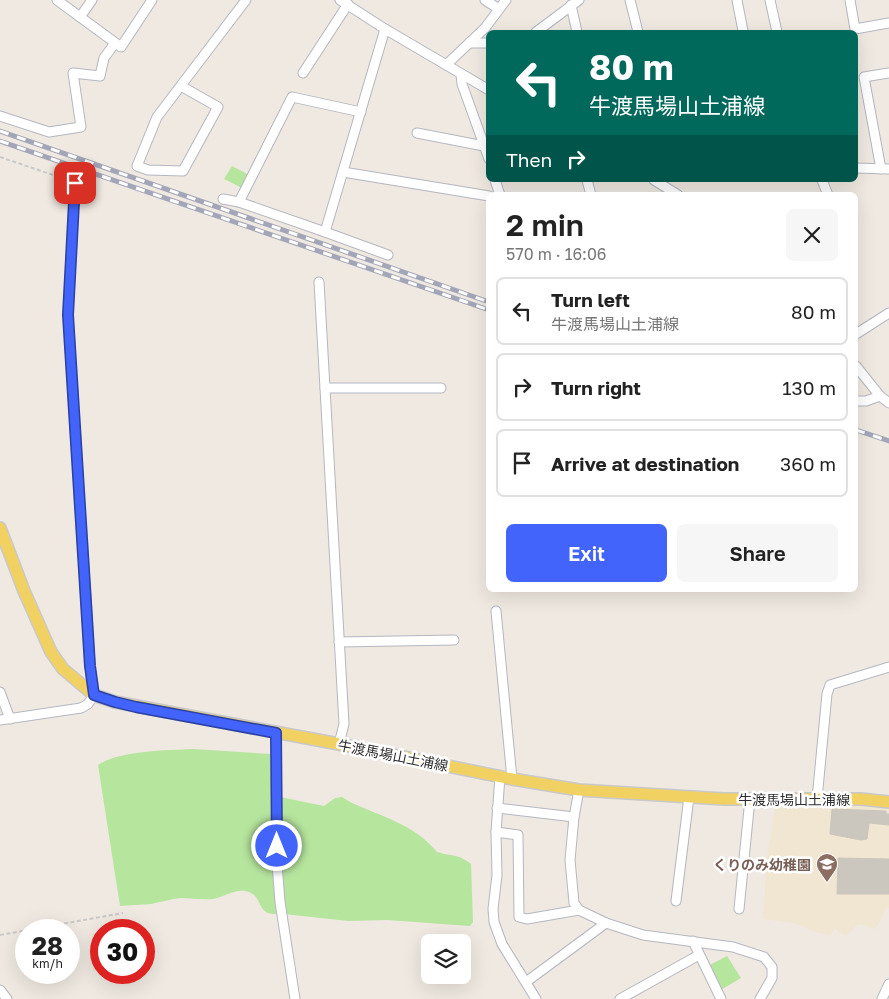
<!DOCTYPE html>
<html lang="en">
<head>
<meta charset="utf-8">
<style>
	body { margin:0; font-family:"Golos Text","Noto Sans JP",sans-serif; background:#f6f6f6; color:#222; height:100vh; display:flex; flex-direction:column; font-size:19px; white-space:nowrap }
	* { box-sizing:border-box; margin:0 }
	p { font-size:16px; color:#767676 }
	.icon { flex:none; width:28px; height:28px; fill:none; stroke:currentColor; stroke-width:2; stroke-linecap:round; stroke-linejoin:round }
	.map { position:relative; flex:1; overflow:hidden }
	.panel { position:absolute; left:486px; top:192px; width:372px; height:400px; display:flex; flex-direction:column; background:#fff; border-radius:8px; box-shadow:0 5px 20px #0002 }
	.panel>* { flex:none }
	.banner { position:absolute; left:486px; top:30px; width:372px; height:152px; border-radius:8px; box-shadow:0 5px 20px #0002; background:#00695c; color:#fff; overflow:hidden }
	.fabs { position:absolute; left:421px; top:934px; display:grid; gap:10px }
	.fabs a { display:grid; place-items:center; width:50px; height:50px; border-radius:8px; background:#fff; box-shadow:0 5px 20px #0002; font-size:25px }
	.speed { position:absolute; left:15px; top:919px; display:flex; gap:10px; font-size:25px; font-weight:700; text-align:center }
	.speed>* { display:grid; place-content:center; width:65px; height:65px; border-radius:50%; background:#fff; box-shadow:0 5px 20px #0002; line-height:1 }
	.speed small { font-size:12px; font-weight:400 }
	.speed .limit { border:8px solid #d22; background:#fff; color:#111 }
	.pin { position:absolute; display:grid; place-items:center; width:42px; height:42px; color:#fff; margin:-21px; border-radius:10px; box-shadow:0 2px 8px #0006 }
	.me { position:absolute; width:55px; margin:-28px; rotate:0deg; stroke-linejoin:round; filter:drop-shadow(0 0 4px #0008) }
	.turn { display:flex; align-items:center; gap:18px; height:105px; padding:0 20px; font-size:22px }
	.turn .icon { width:65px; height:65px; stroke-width:2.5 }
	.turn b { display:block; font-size:35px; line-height:42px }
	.then { display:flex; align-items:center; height:48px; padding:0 20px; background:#0003; gap:10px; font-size:19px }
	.round { display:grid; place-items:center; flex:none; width:52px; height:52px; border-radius:8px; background:#f6f6f6 }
	.headline { display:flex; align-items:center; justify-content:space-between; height:85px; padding:0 20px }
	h1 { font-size:30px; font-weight:600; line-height:38px }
	.button { display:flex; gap:10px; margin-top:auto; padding:10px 20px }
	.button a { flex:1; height:58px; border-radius:8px; background:#4264fb; color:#fff; font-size:20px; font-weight:600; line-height:58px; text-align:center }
	.button a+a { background:#f6f6f6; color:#222 }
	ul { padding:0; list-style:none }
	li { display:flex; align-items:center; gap:15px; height:68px; margin:0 10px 8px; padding:0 10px; border:2px solid #e0e0e0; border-radius:8px }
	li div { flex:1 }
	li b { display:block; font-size:19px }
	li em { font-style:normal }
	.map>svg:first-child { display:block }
</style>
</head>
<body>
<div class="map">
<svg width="889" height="999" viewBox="0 0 889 999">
	<rect width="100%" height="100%" fill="#efe9e1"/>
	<!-- education -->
	<polygon fill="#f0e6d1" points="859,806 889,809 889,908 886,908 876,929 858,924 845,936 834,928 830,935 815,932 795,923 763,919 767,858 775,808"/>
	<!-- green -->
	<g fill="#b6e59e">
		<polygon points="232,166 251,176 244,189 224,179"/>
		<path d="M193,749L271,754L276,914C255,915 264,894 245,891C233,889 223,898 212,899C202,900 191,898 181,898C171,899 161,902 151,904C141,905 130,905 120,906L98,765C118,751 167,750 193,749Z"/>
		<path d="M280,797L324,806L335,798L342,797L350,802C382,817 414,824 437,852C453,857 457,853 471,864L473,922L470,926L387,920L348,921L284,914L279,861Z"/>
		<polygon points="727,956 741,978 719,991 708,966"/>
	</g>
	<!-- building -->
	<g fill="#cbc7bf" stroke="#cbc5ba">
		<polygon points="832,809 886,811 886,814 889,814 889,825 869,823 867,839 861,840 830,834"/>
		<polygon points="838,858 889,859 889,894 837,894"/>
	</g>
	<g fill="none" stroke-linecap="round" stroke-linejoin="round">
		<!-- minor casing -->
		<g stroke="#b4b7c1" stroke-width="11">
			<g id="minor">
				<polyline points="57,0 121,47 152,0"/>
				<polyline points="340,0 385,29 489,90"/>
				<polyline points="485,0 499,9"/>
				<polyline points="630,0 638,32"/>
				<polyline points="737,0 743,31"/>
				<polyline points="770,0 777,32"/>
				<polyline points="850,0 855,29 889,23"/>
				<polyline points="571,5 577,32"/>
				<polyline points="80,17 92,0"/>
				<polyline points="536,32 579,0"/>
				<polyline points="469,43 489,43"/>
				<polyline points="446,65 485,28 506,0"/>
				<polyline points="303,73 348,4"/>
				<polyline points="461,74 462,84 489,159"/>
				<polyline points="181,86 218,107 183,171 148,170 137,166 157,117 246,0"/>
				<polyline points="0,116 49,132 81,127 73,73 100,76 104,58 115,43"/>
				<polyline points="417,133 484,146"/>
				<polyline points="856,168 889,169"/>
				<polyline points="881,169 864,77 889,73"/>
				<polyline points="343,172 489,196"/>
				<polyline points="495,180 500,195"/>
				<polyline points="587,180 591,195"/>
				<polyline points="654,180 678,195"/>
				<polyline points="822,180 828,195"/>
				<polyline points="223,199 239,202 325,232 385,29"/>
				<polyline points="239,202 292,97 361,112"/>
				<polyline points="325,232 388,255"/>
				<polyline points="319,282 344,724 339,744"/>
				<polyline points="856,334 889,313"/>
				<polyline points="856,366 880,396 889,403"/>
				<polyline points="325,388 441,388"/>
				<polyline points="856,401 866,401 880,396"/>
				<polyline points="496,611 512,779"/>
				<polyline points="339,642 454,640"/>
				<polyline points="0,692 10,719"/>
				<polyline points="0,720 81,708 88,704 94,695 90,666 68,315 75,183"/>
				<polyline points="276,733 277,864 280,902 295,999"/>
				<polyline points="500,776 496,832 497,875 493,909 494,922 502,944 536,999"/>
				<polyline points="579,790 574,817 570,860 574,903 579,910 606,923 643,935 733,947 764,957 772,967 772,978 760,999"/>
				<polyline points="817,799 827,694 830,685 889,667"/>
				<polyline points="497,808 574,817"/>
				<polyline points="496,832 518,835 519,917 527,919 579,910"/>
				<polyline points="676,901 689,797"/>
				<polyline points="739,909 750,799"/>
				<polyline points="693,941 721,999"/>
				<polyline points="526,982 606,923"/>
				<polyline points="0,990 7,999"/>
				<polyline points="620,999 699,955"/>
				<polyline points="882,999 889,984"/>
			</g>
		</g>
		<!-- major casing -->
		<g stroke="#c9c9c9" stroke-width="14">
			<polyline id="major" points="0,528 24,591 51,652 63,669 94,695 115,702 339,744 512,779 579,790 724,799 861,799 889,802"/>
		</g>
		<!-- path -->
		<g stroke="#c9c9c9" stroke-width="2" stroke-dasharray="4 2.5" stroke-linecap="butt">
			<polyline points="0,157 68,180"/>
			<polyline points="0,935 123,913"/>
		</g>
		<!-- minor -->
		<use href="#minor" stroke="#fff" stroke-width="9"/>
		<!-- major -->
		<use href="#major" stroke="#f2d163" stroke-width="11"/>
		<!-- rail casing -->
		<g stroke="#a3a6b8" stroke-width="5">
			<g id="rail">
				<polyline points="0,131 489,302"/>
				<polyline points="0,141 489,310"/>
				<polyline points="856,430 889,441"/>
			</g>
		</g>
		<!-- rail -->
		<use href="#rail" stroke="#fff" stroke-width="3" stroke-dasharray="9" stroke-linecap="butt"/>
	</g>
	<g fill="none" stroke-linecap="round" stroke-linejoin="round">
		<!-- route casing -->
		<g stroke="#2b41a3" stroke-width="12">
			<polyline id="route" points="75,183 68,315 90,666 94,695 115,702 136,707 276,733 277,846"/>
		</g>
		<!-- route -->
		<use href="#route" stroke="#4264fb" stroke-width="9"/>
	</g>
	<!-- icons -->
	<defs>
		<g id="school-pin" transform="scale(1.125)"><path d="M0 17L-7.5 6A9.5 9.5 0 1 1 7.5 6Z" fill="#8d6e63" stroke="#fff"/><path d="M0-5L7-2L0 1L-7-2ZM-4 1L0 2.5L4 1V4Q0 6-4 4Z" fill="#fff"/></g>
	</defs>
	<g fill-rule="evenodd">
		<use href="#school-pin" x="827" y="864"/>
	</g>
	<g text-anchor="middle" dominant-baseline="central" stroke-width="5" stroke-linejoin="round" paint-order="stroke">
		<!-- street labels -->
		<g font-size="14" fill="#2e2e2e" stroke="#fff">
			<text transform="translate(393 755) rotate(11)">牛渡馬場山土浦線</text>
			<text x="794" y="799">牛渡馬場山土浦線</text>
		</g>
		<!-- education labels -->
		<g font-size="14" font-weight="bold" fill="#785e54" stroke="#fff" text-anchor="end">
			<text x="811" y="864">くりのみ幼稚園</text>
		</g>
	</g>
</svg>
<div class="fabs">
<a><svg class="icon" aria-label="layers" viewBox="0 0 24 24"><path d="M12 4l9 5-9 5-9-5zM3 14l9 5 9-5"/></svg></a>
</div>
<div class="speed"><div>28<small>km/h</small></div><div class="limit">30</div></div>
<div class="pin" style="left:75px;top:183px;background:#d93025"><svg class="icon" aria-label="arrive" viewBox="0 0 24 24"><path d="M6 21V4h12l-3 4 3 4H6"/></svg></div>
<svg class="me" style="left:277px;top:846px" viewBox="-20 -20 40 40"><circle r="17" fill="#4264fb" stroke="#fff" stroke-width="3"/><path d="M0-11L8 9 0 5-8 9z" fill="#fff"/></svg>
<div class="banner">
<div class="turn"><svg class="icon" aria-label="left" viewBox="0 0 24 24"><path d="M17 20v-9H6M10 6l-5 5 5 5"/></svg><div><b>80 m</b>牛渡馬場山土浦線</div></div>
<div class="then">Then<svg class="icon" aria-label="right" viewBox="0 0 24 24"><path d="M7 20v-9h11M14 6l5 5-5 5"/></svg></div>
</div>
<section class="panel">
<div class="headline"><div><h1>2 min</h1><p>570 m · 16:06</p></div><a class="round"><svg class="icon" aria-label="close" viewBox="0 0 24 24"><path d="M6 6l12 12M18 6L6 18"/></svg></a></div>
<ul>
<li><svg class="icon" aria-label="left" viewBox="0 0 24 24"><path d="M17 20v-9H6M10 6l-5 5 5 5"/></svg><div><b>Turn left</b><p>牛渡馬場山土浦線</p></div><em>80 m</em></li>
<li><svg class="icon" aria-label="right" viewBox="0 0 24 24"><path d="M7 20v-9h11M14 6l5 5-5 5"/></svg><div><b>Turn right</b></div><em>130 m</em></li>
<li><svg class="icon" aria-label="arrive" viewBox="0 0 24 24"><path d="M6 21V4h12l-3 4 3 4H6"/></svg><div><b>Arrive at destination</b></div><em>360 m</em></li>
</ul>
<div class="button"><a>Exit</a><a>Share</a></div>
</section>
</div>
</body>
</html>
